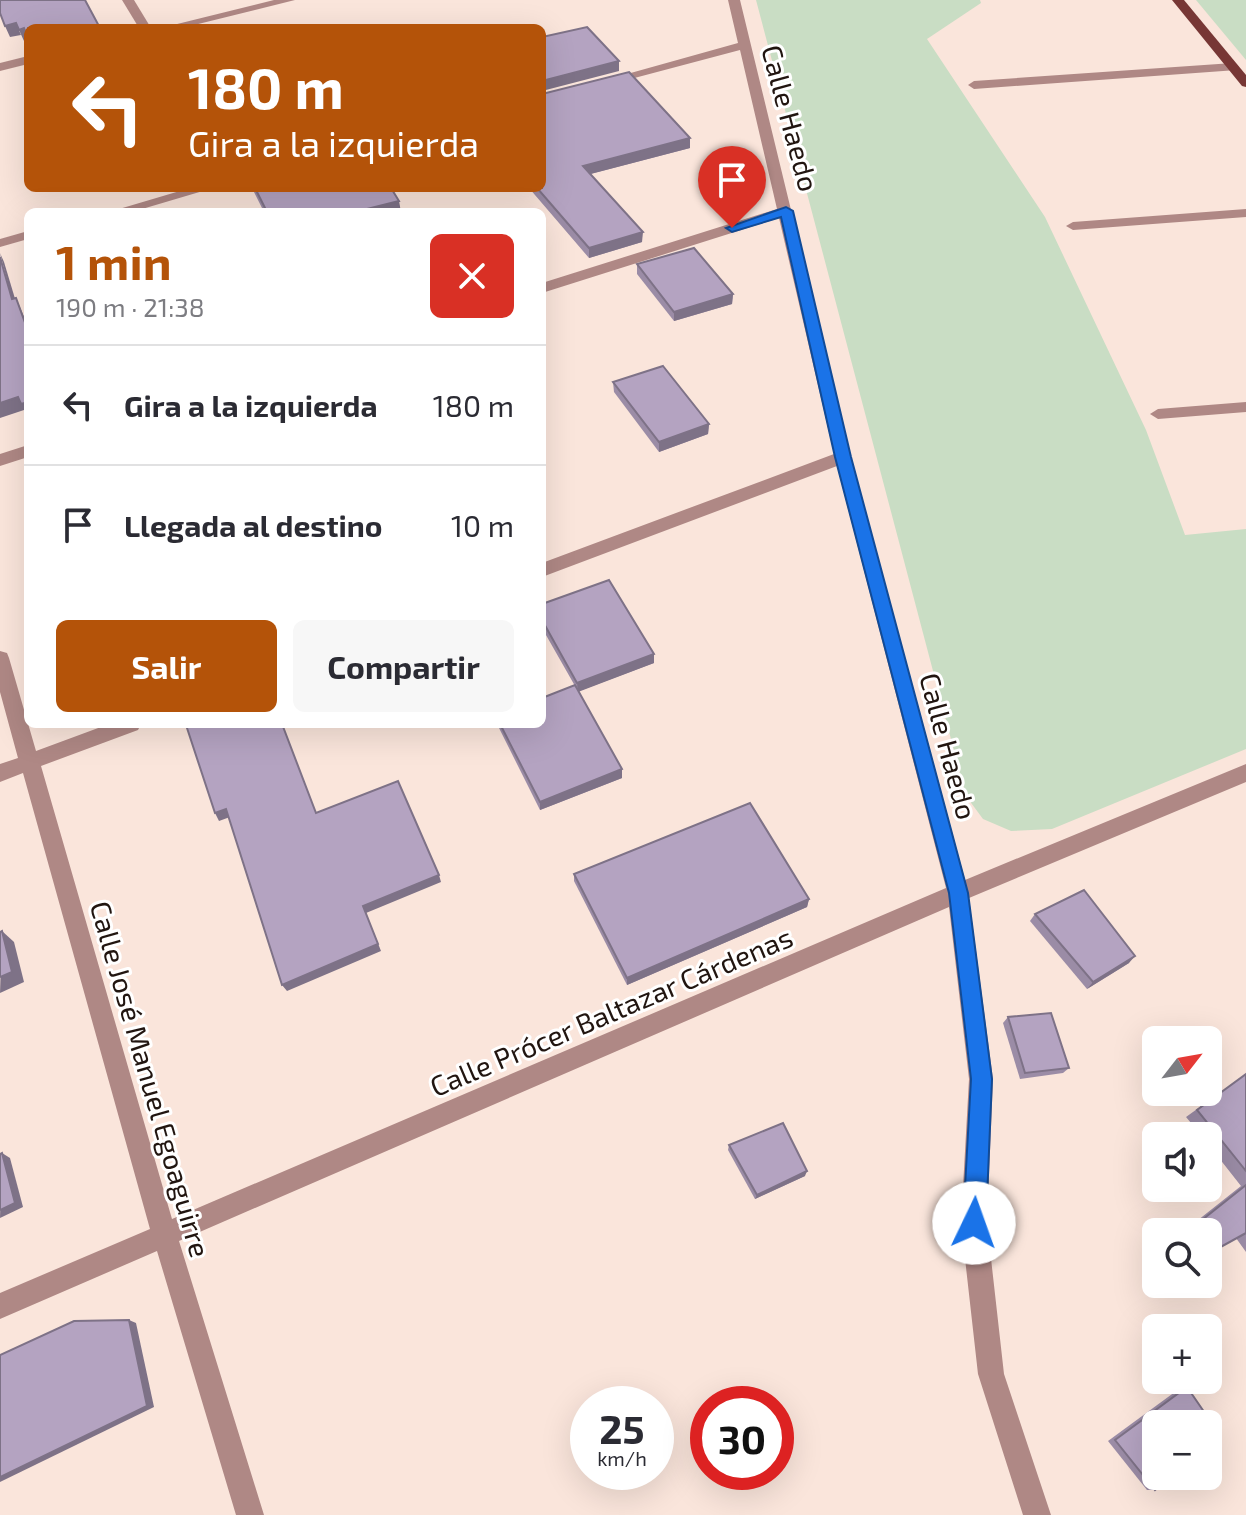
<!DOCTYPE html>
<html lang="es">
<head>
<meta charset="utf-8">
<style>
	body { margin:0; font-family:"Exo 2",sans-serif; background:#f7f7f7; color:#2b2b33; height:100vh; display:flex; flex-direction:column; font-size:30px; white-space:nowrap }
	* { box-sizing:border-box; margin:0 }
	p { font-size:26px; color:#7c7c81 }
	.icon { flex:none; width:44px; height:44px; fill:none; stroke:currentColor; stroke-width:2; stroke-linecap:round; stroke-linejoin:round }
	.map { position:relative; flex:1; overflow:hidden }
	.sheet { position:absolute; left:24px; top:208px; width:522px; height:520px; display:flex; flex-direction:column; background:#fff; border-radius:12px; box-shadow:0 8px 32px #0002 }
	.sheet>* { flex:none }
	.top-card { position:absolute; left:24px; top:24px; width:522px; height:168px; border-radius:12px; box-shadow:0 8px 32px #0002; background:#b45309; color:#fff; overflow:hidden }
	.needle { width:52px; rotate:59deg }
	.tools { position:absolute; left:1142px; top:1026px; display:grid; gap:16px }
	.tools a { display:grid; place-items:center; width:80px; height:80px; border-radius:12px; background:#fff; box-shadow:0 8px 32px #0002; font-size:40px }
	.speed { position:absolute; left:570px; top:1386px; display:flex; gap:16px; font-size:40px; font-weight:700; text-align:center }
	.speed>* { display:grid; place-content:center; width:104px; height:104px; border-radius:50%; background:#fff; box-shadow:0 8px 32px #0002; line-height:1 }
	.speed small { font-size:20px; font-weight:400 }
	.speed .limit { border:12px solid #d22; background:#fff; color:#111 }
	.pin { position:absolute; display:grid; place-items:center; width:68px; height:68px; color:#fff; margin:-82px -34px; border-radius:50% 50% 50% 0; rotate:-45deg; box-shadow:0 0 8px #0007 }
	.pin .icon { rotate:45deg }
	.me { position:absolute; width:88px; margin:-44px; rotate:3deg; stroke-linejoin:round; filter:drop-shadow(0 0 6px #0008) }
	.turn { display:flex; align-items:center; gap:28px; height:168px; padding:0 32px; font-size:36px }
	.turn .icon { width:104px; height:104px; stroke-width:2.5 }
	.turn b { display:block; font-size:56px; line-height:68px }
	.round { display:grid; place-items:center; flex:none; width:84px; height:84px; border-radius:12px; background:#f7f7f7 }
	.overview { display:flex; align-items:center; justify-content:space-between; height:136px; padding:0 32px }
	h1 { font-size:48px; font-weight:700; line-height:60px; color:#b45309 }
	.button { display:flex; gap:16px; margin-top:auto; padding:16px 32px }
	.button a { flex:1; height:92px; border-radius:12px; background:#b45309; color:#fff; font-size:32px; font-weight:700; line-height:92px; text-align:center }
	.button a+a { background:#f7f7f7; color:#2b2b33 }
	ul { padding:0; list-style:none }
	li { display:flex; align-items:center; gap:24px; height:120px; padding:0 32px; border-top:2px solid #e1e1e2 }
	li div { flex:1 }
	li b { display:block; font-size:30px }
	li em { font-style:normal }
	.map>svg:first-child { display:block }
</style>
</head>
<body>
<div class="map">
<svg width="1246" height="1515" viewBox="0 0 1246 1515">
	<rect width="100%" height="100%" fill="#fae5db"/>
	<!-- green -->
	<g fill="#c9ddc4">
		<polygon points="756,0 980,0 981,3 927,39 1045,217 1146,430 1185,535 1246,529 1246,749 1052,829 1011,831 983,819 966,796"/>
		<polygon points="1196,0 1246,0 1246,60"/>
	</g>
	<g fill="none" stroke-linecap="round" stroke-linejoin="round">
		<!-- minor -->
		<g fill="#af8885" fill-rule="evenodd">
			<polygon points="122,0 134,0 151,28 139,28"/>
			<polygon points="274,0 295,0 182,28 161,28"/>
			<polygon points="728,0 740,0 851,457 965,880 1246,764 1246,782 969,898 993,1079 987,1223 1004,1374 1051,1515 1023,1515 978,1374 961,1223 969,1079 949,907 179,1241 264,1515 236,1515 157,1251 0,1319 0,1293 150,1229 23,773 0,782 0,764 18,758 0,692 0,651 7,653 9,658 36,751 109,724 141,724 138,730 41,766 172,1219 946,888 837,466 542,577 542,563 834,454 779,218 542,293 542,283 777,209 740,50 608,85 602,81 738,43"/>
			<polygon points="28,56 28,64 0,71 0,63"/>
			<polygon points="1233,63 1239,67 1237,70 974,89 968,85 974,81"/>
			<polygon points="190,188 213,188 132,212 109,212"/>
			<polygon points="1246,209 1246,217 1073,230 1066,226 1073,222"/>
			<polygon points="28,231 28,239 0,247 0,239"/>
			<polygon points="1246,402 1246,412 1158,419 1150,414 1158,409"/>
			<polygon points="28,445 28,457 0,466 0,454"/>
		</g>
		<!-- major -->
		<polygon fill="#773735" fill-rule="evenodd" points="1172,0 1184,0 1246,75 1246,87 1242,86"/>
	</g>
	<!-- wall -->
	<g fill="#9b8ca6">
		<polygon points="542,94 690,148 590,174 642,242 589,258 529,188 542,188"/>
		<polygon points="252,188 391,188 401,212 264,212"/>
		<polygon points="637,264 733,294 732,304 674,321 637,274"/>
		<polygon points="613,382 709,424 708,434 659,452 614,392"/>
		<polygon points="542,604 654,663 579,691 622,778 540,810 497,724 542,724 575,686 542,628"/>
		<polygon points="574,874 809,899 807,907 627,985 574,881"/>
		<polygon points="1035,914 1129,963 1087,989 1030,921"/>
		<polygon points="1008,1017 1069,1068 1063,1073 1020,1079 1003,1023"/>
		<polygon points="1246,1074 1246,1252 1236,1238 1208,1232 1183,1232 1241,1186 1208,1144 1208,1136 1202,1136 1186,1117"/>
		<polygon points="729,1145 805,1176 755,1199 728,1150"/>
		<polygon points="1156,1254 1156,1274 1147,1261"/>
		<polygon points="1187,1387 1155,1490 1147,1490 1108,1441 1179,1389"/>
	</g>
	<!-- shaded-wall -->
	<g fill="#7e7287">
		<polygon points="16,23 21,35 10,37 5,26"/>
		<polygon points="24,28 28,40 24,41 19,30"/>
		<polygon points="619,61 619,71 542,91 542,81"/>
		<polygon points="690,138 690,148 583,176 583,166"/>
		<polygon points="399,201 401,212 355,212"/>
		<polygon points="643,232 642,242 589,258 589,248"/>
		<polygon points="0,253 4,262 19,312 12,299"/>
		<polygon points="733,294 732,304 674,321 674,312"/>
		<polygon points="16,298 28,326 28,331"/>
		<polygon points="18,397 28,402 28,417 24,410 0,418 0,403"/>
		<polygon points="709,424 708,434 659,452 659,442"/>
		<polygon points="654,654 654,663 578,692 577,683"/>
		<polygon points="622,769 622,778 540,810 540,802"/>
		<polygon points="226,809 230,817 219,821 215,813"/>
		<polygon points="439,875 441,882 366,913 381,951 287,991 282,985 363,906"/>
		<polygon points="809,899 807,907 627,985 627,978"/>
		<polygon points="2,931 14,942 24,982 0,993"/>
		<polygon points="1135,956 1129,963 1087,989 1093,982"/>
		<polygon points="2,1153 10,1158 23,1207 0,1218"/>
		<polygon points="807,1171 805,1176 755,1199 757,1195"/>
		<polygon points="129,1320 136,1323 154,1407 0,1482 0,1477"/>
	</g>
	<!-- building -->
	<g fill="#b4a3c1" stroke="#7e7287" stroke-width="2">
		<polygon points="0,0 85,0 100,28 28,28 28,40 24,28 19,30 16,23 5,26 0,13"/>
		<polygon points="587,27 619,61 542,81 542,37"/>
		<polygon points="629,72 690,138 583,166 643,232 589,248 537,188 542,188 542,94"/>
		<polygon points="255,188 391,188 399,201 355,212 267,212"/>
		<polygon points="694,248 733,294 674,312 637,264"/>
		<polygon points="0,257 12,299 16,298 28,331 28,402 21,404 18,397 0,403"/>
		<polygon points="663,366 709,424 659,442 613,382"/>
		<polygon points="609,580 654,654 577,683 542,620 542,604"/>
		<polygon points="575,685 622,769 540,802 500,724 542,724 542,698"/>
		<polygon points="189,724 282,724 316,813 398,781 439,875 363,906 378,944 282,985 226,809 215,813 186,725"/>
		<polygon points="750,803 809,899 627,978 574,874"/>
		<polygon points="1084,890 1135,956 1093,982 1035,914"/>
		<polygon points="2,931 12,972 0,977 0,932"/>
		<polygon points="1051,1013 1069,1068 1025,1073 1008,1017"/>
		<polygon points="1246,1074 1246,1171 1197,1110"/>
		<polygon points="783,1123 807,1171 757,1195 729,1145"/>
		<polygon points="2,1153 15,1203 0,1210 0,1154"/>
		<polygon points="1246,1185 1246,1233 1208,1254 1208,1232 1187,1232"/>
		<polygon points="129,1320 147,1406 0,1477 0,1355 74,1321"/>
		<polygon points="1187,1387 1220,1435 1208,1445 1208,1424 1156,1424 1156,1476 1171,1476 1155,1490 1115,1440"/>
	</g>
	<!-- route -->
	<polygon fill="#1a73e8" stroke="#114b97" stroke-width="2" points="786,207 793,211 851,457 968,893 992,1079 986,1223 982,1231 974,1234 966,1231 963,1223 971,1079 949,893 835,457 781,217 732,232 726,228"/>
	<g text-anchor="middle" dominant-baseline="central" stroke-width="6" stroke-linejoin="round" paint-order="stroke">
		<!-- street labels -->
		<g font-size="28" fill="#211510" stroke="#fff">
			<text transform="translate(791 118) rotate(75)">Calle Haedo</text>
			<text transform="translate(949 746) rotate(75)">Calle Haedo</text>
			<text transform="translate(611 1011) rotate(-23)">Calle Prócer Baltazar Cárdenas</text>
			<text transform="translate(151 1079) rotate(74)">Calle José Manuel Egoaguirre</text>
		</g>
	</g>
</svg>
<div class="tools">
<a><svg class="needle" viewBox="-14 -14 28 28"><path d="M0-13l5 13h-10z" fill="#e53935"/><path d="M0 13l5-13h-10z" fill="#7c7c81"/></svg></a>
<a><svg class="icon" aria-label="sound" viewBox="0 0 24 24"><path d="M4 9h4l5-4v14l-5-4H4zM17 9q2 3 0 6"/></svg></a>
<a><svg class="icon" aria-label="search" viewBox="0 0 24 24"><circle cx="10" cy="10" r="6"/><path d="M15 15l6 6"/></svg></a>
<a>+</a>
<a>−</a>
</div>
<div class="speed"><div>25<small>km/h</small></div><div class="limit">30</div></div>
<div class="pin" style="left:732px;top:228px;background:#d93025"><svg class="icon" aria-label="arrive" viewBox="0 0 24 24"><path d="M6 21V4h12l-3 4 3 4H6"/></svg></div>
<svg class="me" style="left:974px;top:1223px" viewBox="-20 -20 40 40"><circle r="19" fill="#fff"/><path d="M0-13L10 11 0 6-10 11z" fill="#1a73e8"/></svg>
<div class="top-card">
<div class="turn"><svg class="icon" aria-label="left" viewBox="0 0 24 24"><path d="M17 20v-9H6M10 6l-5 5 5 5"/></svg><div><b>180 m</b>Gira a la izquierda</div></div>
</div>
<section class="sheet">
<div class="overview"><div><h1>1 min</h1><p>190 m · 21:38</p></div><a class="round" style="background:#d93025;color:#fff"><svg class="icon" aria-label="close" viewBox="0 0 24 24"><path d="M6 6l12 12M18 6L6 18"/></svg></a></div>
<ul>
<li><svg class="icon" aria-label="left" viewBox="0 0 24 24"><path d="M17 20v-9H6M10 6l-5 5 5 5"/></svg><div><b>Gira a la izquierda</b></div><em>180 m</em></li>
<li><svg class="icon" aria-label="arrive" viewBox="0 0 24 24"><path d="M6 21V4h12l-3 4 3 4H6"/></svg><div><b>Llegada al destino</b></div><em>10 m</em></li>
</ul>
<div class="button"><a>Salir</a><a>Compartir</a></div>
</section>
</div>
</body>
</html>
